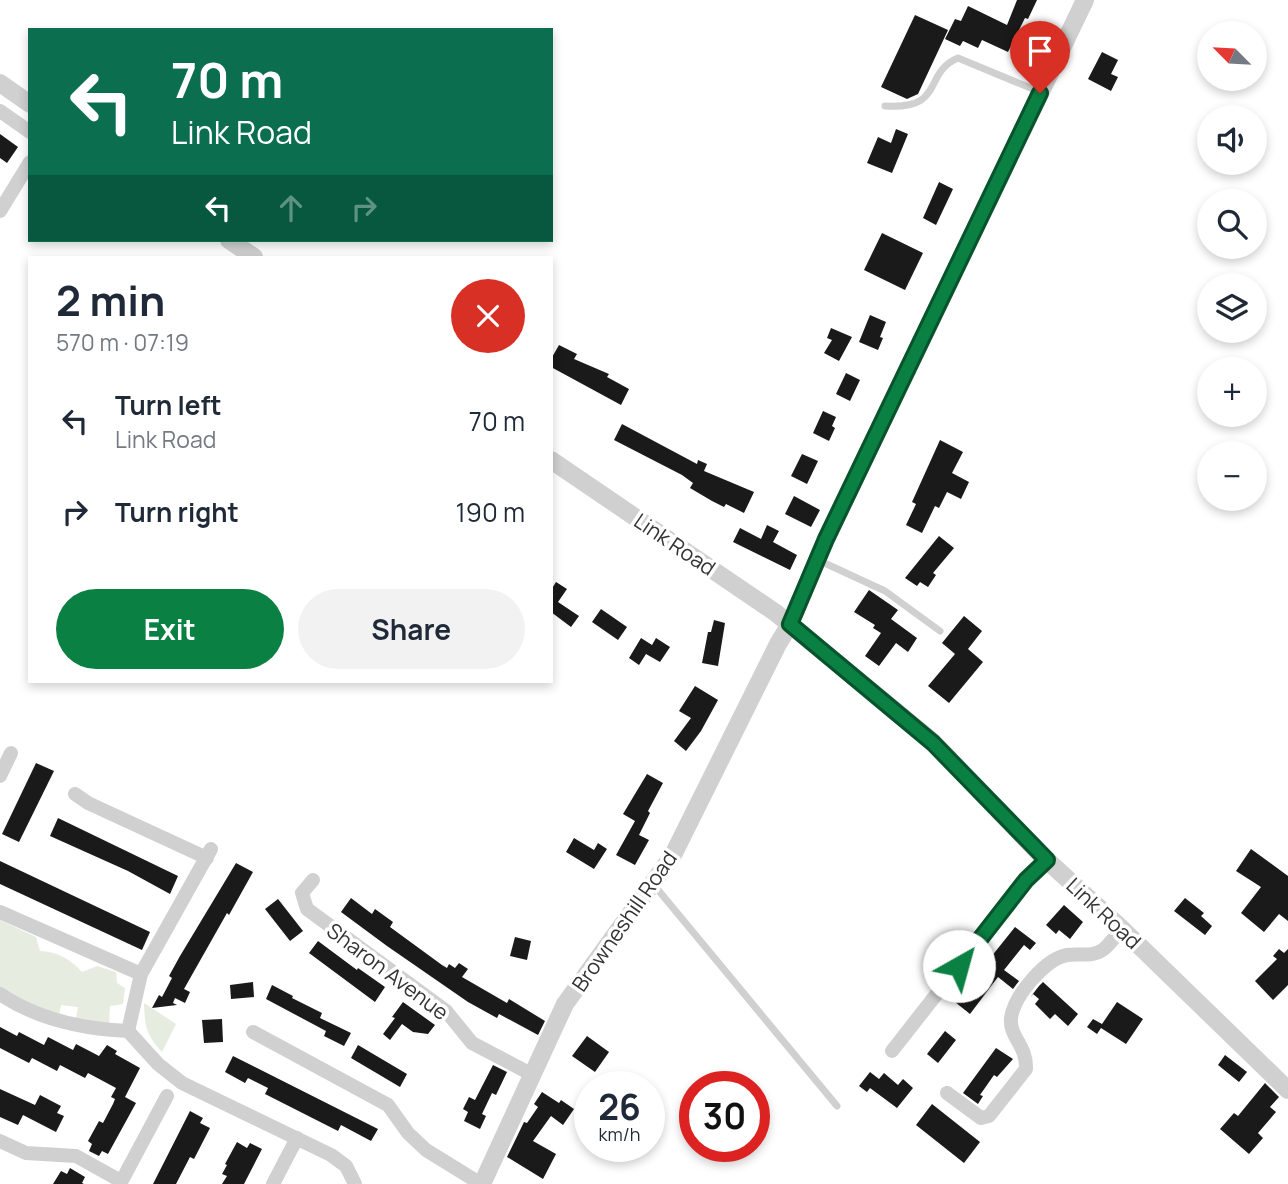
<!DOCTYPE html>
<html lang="en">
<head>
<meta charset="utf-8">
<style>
	body { margin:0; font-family:Manrope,sans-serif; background:#f2f2f3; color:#1f2937; height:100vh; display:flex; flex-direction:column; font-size:26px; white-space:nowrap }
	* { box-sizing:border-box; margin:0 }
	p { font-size:23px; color:#747a83 }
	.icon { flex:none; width:38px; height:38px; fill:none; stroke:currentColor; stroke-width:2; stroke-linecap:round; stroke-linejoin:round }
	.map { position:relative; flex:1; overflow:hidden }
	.panel { position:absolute; left:28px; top:256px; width:525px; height:427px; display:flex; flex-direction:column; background:#fff; border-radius:0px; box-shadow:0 4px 10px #0003 }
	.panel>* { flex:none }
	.top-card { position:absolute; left:28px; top:28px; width:525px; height:214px; border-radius:0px; box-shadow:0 4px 10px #0003; background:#0b6e4f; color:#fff; overflow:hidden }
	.needle { width:46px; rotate:294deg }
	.tools { position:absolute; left:1197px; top:21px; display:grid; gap:14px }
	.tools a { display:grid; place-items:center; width:70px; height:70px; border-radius:50%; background:#fff; box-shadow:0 4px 10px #0003; font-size:35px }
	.speed { position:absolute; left:574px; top:1071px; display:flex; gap:14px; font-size:35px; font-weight:700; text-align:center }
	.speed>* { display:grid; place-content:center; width:91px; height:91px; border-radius:50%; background:#fff; box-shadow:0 4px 10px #0003; line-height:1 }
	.speed small { font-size:18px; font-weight:400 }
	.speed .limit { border:10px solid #d22; background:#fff; color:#111 }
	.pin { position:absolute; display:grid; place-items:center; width:60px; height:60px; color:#fff; margin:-72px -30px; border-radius:50% 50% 50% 0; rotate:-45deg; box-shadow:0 0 7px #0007 }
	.pin .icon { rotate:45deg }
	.me { position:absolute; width:77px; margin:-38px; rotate:38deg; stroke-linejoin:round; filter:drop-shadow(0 0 5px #0008) }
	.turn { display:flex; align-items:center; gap:24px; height:147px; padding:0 28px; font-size:32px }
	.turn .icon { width:91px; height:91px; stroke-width:2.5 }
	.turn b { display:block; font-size:49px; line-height:60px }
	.lanes { display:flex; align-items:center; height:66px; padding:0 28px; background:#0003; justify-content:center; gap:35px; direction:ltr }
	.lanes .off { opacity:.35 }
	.round { display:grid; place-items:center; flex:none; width:74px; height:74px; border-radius:37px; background:#f2f2f3 }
	.summary { display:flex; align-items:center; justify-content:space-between; height:119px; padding:0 28px }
	h1 { font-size:42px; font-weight:700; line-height:52px }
	.button { display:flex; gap:14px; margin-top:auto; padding:14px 28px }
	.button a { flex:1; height:80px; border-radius:42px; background:#0b8043; color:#fff; font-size:28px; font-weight:700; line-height:80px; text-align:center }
	.button a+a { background:#f2f2f3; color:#1f2937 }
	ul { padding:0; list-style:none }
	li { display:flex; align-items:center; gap:21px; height:91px; padding:0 28px }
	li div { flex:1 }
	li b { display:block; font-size:26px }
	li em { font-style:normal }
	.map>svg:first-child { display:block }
</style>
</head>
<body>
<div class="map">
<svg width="1288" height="1184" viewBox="0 0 1288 1184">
	<rect width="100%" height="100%" fill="#fff"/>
	<!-- green -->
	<g fill="#e6ecdf">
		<path d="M0,920L36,937L40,951C58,952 69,958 82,972L97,966L116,972L117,983L125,988L123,1004L110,1006L109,1024L76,1018L78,1007L61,1005L59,1015L24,1003L0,987Z"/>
		<path d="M144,1003L176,1024L162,1052C146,1035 145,1027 144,1003Z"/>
	</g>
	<!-- building -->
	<g fill="#1a1a1a">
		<polygon points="1017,0 1037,0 1028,19 1025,18 1008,52 982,40 978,48 963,41 960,46 945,39 955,19 961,21 968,6 1007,25"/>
		<polygon points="915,15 948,30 918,94 907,99 881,87"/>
		<polygon points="1102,52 1118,60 1111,74 1118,77 1111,91 1088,79"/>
		<polygon points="896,129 908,134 892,173 867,163 878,137 891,143"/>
		<polygon points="0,134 18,147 7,163 0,158"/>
		<polygon points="939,182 953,189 936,225 923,218"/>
		<polygon points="882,233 923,253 905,290 864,270"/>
		<polygon points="870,315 886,322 880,337 883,338 878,350 859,342"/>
		<polygon points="831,328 852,337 839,361 824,353 832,340 827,338"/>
		<polygon points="559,345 577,354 574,359 609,374 607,377 629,389 621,405 551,367 551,359"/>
		<polygon points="846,373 860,380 850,401 836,394"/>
		<polygon points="823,411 836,417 832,426 835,428 829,441 813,433"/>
		<polygon points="622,424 697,464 698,460 707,464 704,471 754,492 744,513 726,504 724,507 712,501 690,488 693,483 682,475 614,440"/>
		<polygon points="940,440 963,452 952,473 969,482 961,499 947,492 939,508 935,506 922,533 906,525 916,504 912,502"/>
		<polygon points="802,454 818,461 807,484 791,476"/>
		<polygon points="794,496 820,510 811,527 785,514"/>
		<polygon points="767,525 779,531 773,542 797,555 790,570 733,542 740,528 761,539"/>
		<polygon points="939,536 954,548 933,573 936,575 928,587 920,582 917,586 905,578"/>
		<polygon points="556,582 567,589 558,602 579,616 571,627 551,612 551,590"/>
		<polygon points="869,590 898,610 891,619 917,638 908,652 896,643 879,666 865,656 881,633 873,628 875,625 854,612"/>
		<polygon points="601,609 627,627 618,640 592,622"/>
		<polygon points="964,616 982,631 968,649 983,662 949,703 928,686 955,654 942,643"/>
		<polygon points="714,620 725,623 718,666 702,663 708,632 711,632"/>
		<polygon points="641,638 652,645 656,638 670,647 660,662 646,654 639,665 629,658"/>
		<polygon points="695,686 718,700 701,731 686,751 674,741 691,718 679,711"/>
		<polygon points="36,763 54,771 19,842 2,834"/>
		<polygon points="647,774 663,783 648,811 650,813 639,835 649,840 635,865 616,855 635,821 623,814"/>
		<polygon points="58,818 178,876 170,894 128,871 50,836"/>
		<polygon points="574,838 594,850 598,843 607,849 594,869 566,852"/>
		<polygon points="1251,849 1288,876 1288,921 1279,914 1264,932 1241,913 1261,887 1236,871"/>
		<polygon points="0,861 150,932 142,950 0,884"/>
		<polygon points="236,863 253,872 229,915 227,913 184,989 190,992 185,1003 175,998 173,1003 177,1005 152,1008 159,995 162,997 172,978 169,976 180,956"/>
		<polygon points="351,898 372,914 375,909 393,922 390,927 442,965 447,968 449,964 455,968 459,963 468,969 462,977 507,1003 509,999 545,1021 538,1035 499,1014 497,1018 468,1002 387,946 341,912"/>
		<polygon points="1185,898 1204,913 1201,916 1212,926 1205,935 1174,911"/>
		<polygon points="278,899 303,931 290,941 265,909"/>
		<polygon points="1064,905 1083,922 1070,939 1059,930 1056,934 1046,925"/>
		<polygon points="1015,927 1036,943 1030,950 1024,945 1004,970 1019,981 1013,989 998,977 970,1014 955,1002"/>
		<polygon points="515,937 531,941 527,960 510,956"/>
		<polygon points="318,941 357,970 358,968 385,987 375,1002 309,953"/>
		<polygon points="1279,949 1284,953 1288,949 1288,985 1273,1000 1255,981 1277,959 1273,956"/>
		<polygon points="253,982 254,997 231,999 230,985"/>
		<polygon points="1043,982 1078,1014 1068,1026 1055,1014 1050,1019 1035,1004 1039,999 1033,994 1031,997 1032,995 1039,986"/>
		<polygon points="272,985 293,996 292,998 322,1013 320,1018 351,1033 344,1046 324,1036 326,1031 266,999"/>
		<polygon points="403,1002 435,1025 428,1034 413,1032 402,1024 390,1040 383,1034 395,1018 392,1017"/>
		<polygon points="1117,1002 1143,1019 1126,1044 1101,1028 1097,1034 1087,1027 1093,1019 1102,1024"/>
		<polygon points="222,1019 223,1042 204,1043 202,1020"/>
		<polygon points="0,1027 17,1036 19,1032 44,1045 48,1037 73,1050 76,1044 99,1056 107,1045 117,1051 115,1054 140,1068 125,1097 136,1103 108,1154 102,1151 99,1156 89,1151 92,1144 88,1141 99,1121 103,1123 113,1104 115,1099 111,1097 116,1088 88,1073 85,1078 60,1065 57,1071 32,1058 29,1063 0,1048"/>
		<polygon points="945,1031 956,1040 938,1063 927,1054"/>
		<polygon points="587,1036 609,1052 595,1072 572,1056"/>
		<polygon points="358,1045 407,1074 400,1087 351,1058"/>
		<polygon points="996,1048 1013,1059 997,1077 994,1075 980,1095 983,1096 978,1104 963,1093"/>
		<polygon points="1225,1055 1247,1072 1239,1082 1218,1065"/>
		<polygon points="233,1056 378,1129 371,1141 341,1125 338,1131 265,1094 268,1088 248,1078 245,1083 225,1072"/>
		<polygon points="493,1065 507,1072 496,1095 492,1093 482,1114 486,1116 480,1129 464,1121 468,1112 463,1109 469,1097 475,1100"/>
		<polygon points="870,1072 879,1079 884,1073 898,1085 903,1079 913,1088 897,1108 870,1088 867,1092 859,1086"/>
		<polygon points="1265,1083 1279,1097 1270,1107 1276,1112 1258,1133 1263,1138 1249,1154 1220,1129 1234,1113 1238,1116"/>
		<polygon points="0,1089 35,1105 40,1095 61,1106 57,1113 64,1116 56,1132 23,1115 18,1125 0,1117"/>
		<polygon points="542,1092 559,1103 561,1100 574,1109 563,1125 551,1116 533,1141 556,1154 543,1179 507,1157 524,1122 527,1123 538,1107 534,1104"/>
		<polygon points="932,1104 980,1142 964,1163 916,1125"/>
		<polygon points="190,1111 203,1118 200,1123 210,1128 194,1159 190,1157 176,1184 153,1184"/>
		<polygon points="237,1142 247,1148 250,1143 262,1149 244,1184 222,1184 227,1176 222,1174 227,1165 225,1164"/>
		<polygon points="70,1168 85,1177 82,1183 84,1184 53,1184 61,1171 67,1174"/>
	</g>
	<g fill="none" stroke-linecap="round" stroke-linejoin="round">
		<!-- service -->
		<g stroke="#d0d0d0" stroke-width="7">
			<path d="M885,106C946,110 922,73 958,58L1040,92"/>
			<polyline points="818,560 885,591 940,631"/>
			<polyline points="654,885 837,1106"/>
		</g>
		<!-- minor -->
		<g stroke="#d0d0d0" stroke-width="14">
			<polyline points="0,111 30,132"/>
			<polyline points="0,211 30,162"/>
			<polyline points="0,776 11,753"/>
			<polyline points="75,794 88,803 207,858"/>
			<polyline points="313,880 302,893 307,909 446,1011 472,1043 531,1074"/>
			<polyline points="0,912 141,974"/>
			<path d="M0,994C37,1019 83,1029 128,1031L158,1064L182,1083L331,1155L346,1166L355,1184"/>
			<polyline points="128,1031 141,974 211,849"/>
			<polyline points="253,1032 388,1105 408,1133 426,1150 481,1184"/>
			<polyline points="892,1051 1026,880 1047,860"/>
			<path d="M947,1093L981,1118L989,1116L1026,1069C1027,1045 1009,1037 1011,1018C1014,996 1045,959 1067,955C1079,953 1092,958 1104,949C1110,944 1116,935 1122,929"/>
			<polyline points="0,1141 26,1153 76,1156 121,1181"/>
			<polyline points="120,1184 167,1096"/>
			<polyline points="273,1184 297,1138"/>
		</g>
		<!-- tertiary -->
		<g stroke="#d0d0d0" stroke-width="18">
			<polyline points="0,83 30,104"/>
			<polyline points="229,240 254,257"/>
			<polyline points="551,460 776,613 933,742 1039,853 1122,929 1288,1090"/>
			<polyline points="482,1184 565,1004 673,855 778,644 790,624 826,539 1085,0"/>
		</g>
	</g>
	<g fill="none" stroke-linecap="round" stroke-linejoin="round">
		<!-- route casing -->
		<g stroke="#07532c" stroke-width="18">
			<polyline id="route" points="959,966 1026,880 1047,860 933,743 790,624 826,539 1040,93"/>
		</g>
		<!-- route -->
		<use href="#route" stroke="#0b8043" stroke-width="12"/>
	</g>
	<g text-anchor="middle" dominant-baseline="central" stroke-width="7" stroke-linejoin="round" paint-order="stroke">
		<!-- street labels -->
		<g font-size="21" fill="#333" stroke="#fff">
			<text transform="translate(675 544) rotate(34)">Link Road</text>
			<text transform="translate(1104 913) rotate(43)">Link Road</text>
			<text transform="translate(624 921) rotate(-55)">Browneshill Road</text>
			<text transform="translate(388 971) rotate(37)">Sharon Avenue</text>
		</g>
	</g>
</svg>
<div class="tools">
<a><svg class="needle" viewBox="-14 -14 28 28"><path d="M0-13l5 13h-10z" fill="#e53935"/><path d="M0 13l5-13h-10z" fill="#747a83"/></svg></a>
<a><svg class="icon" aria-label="sound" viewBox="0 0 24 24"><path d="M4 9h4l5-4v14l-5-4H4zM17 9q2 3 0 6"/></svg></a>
<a><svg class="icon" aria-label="search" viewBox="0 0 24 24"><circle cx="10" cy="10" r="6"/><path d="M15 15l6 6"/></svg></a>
<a><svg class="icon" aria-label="layers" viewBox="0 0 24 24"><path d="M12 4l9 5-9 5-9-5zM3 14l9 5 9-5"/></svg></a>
<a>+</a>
<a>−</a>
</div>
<div class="speed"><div>26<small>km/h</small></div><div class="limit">30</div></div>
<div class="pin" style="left:1040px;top:93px;background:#d93025"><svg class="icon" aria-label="arrive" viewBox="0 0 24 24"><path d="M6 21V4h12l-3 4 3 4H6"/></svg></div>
<svg class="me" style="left:959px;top:966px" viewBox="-20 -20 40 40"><circle r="19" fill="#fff"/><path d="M0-13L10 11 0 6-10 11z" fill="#0b8043"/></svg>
<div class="top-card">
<div class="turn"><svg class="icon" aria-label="left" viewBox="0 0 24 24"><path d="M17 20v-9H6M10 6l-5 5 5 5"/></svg><div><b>70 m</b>Link Road</div></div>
<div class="lanes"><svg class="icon" aria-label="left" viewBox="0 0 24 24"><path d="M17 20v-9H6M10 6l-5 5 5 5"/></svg><svg class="icon off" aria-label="ahead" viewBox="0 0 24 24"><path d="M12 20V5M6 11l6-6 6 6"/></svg><svg class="icon off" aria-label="right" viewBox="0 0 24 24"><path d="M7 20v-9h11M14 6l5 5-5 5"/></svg></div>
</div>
<section class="panel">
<div class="summary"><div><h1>2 min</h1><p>570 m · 07:19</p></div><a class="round" style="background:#d93025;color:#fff"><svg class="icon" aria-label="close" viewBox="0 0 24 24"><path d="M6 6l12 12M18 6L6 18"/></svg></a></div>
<ul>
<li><svg class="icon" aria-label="left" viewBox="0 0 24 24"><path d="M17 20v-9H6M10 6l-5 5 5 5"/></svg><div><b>Turn left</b><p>Link Road</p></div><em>70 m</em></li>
<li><svg class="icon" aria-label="right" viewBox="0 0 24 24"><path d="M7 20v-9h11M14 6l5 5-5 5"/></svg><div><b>Turn right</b></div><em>190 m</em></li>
</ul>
<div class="button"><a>Exit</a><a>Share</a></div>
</section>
</div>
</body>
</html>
